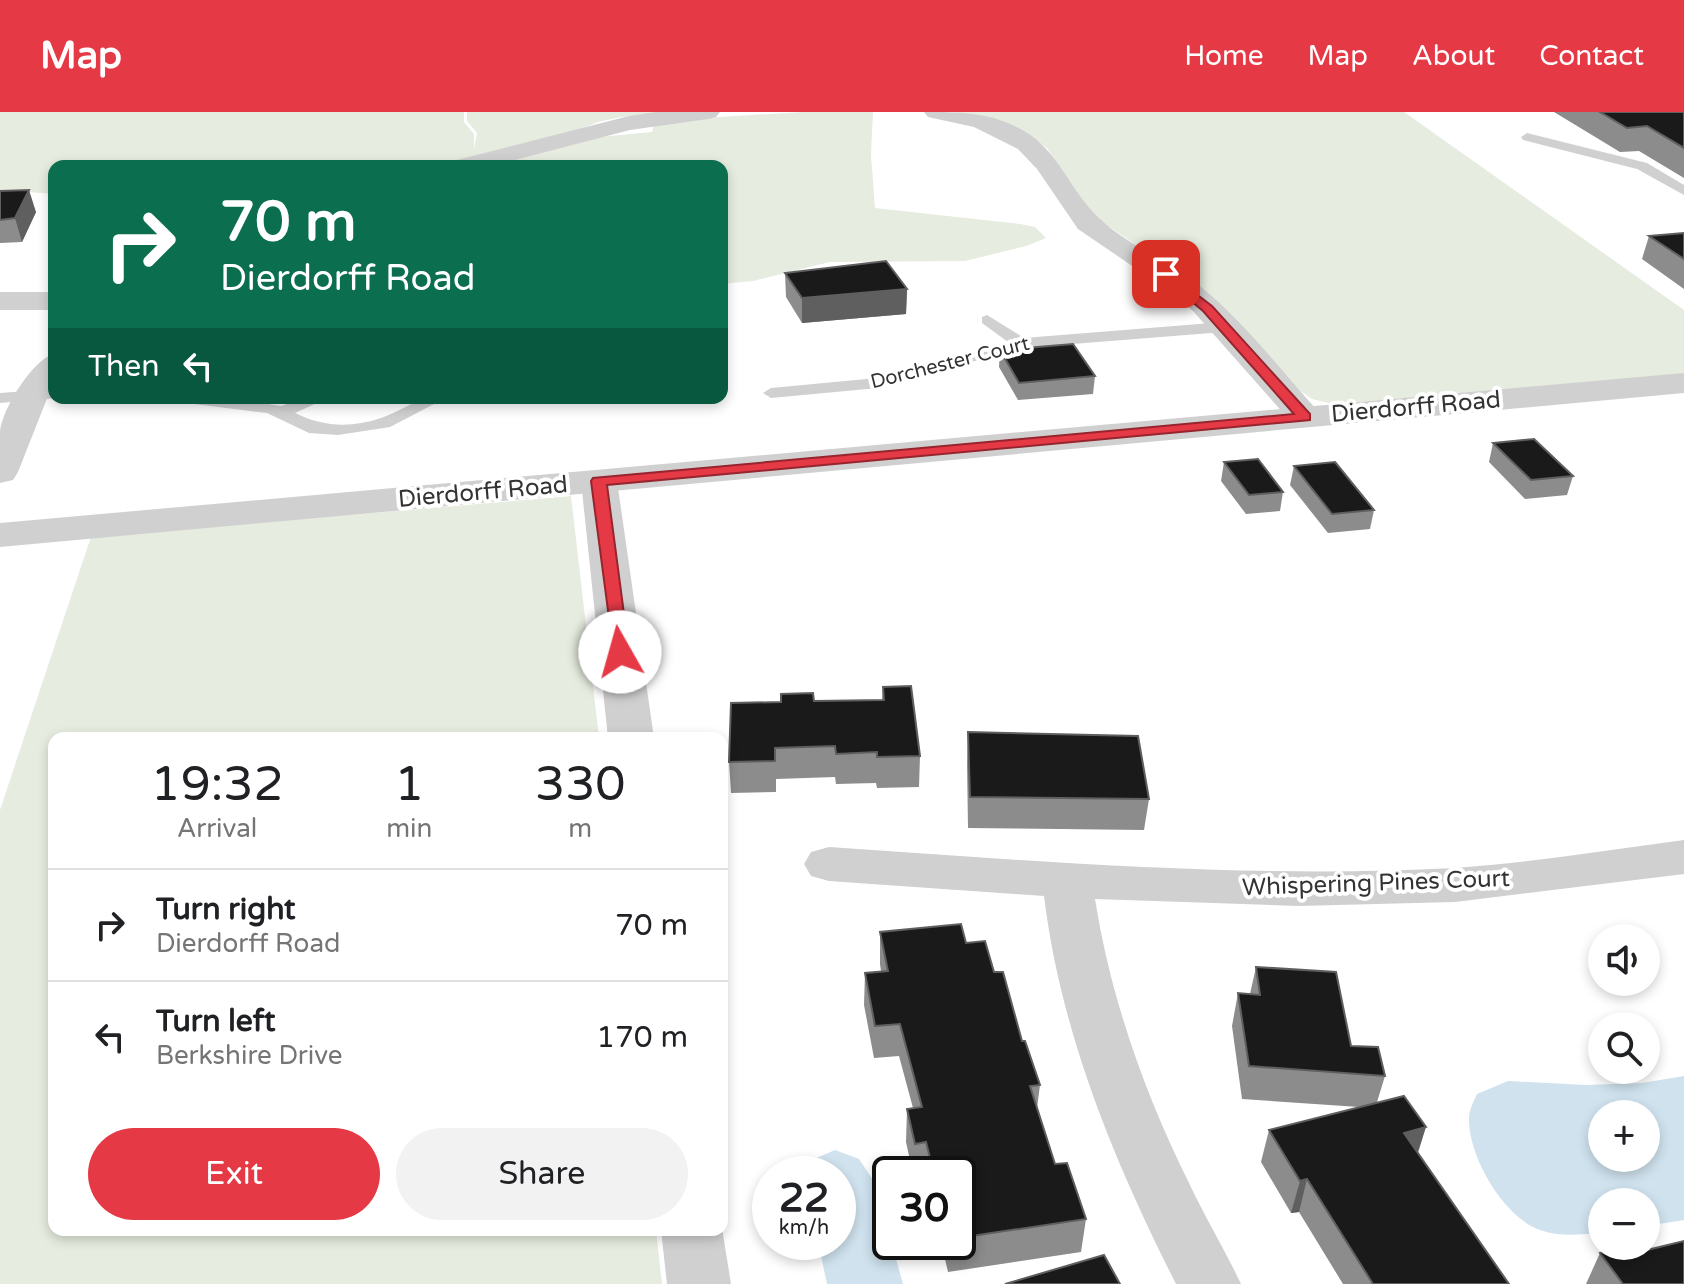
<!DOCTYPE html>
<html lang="en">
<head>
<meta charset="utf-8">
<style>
	body { margin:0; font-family:"Varela Round",sans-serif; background:#f2f2f2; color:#202124; height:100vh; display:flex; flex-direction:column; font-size:30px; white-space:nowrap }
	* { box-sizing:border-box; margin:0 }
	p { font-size:26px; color:#757577 }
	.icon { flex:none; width:44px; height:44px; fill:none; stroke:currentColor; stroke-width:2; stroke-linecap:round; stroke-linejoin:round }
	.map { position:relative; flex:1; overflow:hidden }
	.sheet { position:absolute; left:48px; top:620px; width:680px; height:504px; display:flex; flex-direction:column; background:#fff; border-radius:16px; box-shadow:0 4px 12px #0003 }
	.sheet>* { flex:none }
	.hud { position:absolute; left:48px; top:48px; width:680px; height:244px; border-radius:16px; box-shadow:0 4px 12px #0003; background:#0b6e4f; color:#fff; overflow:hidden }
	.tools { position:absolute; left:1588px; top:812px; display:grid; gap:16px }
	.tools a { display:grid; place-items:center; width:72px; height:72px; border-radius:50%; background:#fff; box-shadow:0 4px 12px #0003; font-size:40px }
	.speed { position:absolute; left:752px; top:1044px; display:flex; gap:16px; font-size:40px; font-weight:700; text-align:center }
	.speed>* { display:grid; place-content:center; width:104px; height:104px; border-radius:50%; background:#fff; box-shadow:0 4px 12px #0003; line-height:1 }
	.speed small { font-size:20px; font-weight:400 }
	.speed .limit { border:4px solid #111; border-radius:12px; background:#fff; color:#111 }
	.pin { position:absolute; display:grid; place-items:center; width:68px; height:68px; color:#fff; margin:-34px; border-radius:16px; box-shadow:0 4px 12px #0006 }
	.me { position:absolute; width:88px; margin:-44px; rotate:353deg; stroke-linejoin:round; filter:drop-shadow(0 0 6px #0008) }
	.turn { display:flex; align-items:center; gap:28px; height:168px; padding:0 40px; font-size:36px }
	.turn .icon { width:104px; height:104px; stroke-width:2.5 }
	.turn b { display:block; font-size:56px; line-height:68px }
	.then { display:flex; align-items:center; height:76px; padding:0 40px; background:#0003; gap:16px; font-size:30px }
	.eta { display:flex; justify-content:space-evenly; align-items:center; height:136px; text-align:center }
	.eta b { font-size:48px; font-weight:600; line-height:56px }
	.button { display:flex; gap:16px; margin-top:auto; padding:16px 40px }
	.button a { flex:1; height:92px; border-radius:48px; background:#e63946; color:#fff; font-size:32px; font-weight:600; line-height:92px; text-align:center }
	.button a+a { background:#f2f2f2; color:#202124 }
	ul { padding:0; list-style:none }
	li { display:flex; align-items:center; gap:24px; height:112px; padding:0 40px; border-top:2px solid #e0e0e0 }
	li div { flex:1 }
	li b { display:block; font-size:30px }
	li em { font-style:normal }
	header { display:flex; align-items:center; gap:48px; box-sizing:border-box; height:112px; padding:0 40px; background:#e63946; color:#fff }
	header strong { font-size:38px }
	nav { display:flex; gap:44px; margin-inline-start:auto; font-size:28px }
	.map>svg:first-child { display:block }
</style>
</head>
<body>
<header>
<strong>Map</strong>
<nav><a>Home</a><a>Map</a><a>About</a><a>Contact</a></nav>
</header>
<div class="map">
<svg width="1684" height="1172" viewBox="0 0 1684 1172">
	<rect width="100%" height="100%" fill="#fff"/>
	<!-- green -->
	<g fill="#e6ecdf">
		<polygon points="0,0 464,0 464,10 474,22 474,37 477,21 467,9 467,0 677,0 621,5 598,10 489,54 54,54 54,82 0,78"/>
		<polygon points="803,0 873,0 871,43 875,96 1020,112 1035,115 1046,126 1026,134 965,149 830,150 753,169 722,172 722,54 490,54 599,25 652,20 654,13 701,6"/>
		<polygon points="952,0 1404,0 1684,198 1684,264 1333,292 1312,287 1296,276 1206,179 1102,110 1085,92 1047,36 1029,24 991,9"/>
		<polygon points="571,384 599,626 54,626 54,1118 656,1118 662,1172 0,1172 0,698 91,425"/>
	</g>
	<!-- water -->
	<g fill="#cfe2ee" fill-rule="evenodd">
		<path d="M1684,964V1108L1646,1114V1090H1602V1120C1581,1123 1560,1125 1540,1118C1503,1105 1468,1044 1469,1006C1469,998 1474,989 1477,982L1508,969L1586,973L1642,971ZM1602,1002H1646V1046H1602Z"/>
		<polygon points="835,1038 859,1047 875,1071 903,1172 827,1172 818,1130 838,1130 838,1062 810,1062 812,1048"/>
	</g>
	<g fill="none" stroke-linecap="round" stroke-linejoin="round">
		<!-- service -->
		<g fill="#d0d0d0" fill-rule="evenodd">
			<polygon points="1527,21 1647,51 1684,73 1684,83 1637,57 1523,28 1521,25"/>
			<polygon points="987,203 1024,226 1224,210 1232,215 1224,220 1022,236 878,276 771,286 763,281 771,276 877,266 1008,230 982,211 982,205"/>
			<polygon points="54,277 54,286 58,286 0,291 0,281"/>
			<path d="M178,286H229L281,294L304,286H328L295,301C324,315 350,316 381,306C397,301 411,290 428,286L436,291L390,315L338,323L309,321L267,301L186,291Z"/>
		</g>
		<!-- minor -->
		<g fill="#d0d0d0" fill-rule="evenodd">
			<polygon points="656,0 720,0 716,5 708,7 630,18 492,54 449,54 453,49 629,4"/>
			<path d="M924,0C960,0 992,0 1024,19C1059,39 1070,79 1099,106C1128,134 1169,148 1200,174C1244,210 1279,256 1317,298L1322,305L1317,312L1305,315L1293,312L1193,199L1166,177L1078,117L1037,57L1018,37L974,15L928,5Z"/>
			<rect x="0" y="180" width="54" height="18"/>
			<path d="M54,242V275L48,284L18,360L13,368L0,371C0,354 0,335 0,319C3,296 32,248 54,242Z"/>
			<polygon points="599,358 612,361 617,369 654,626 608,626 581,369 586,361"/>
			<path d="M1684,728V762L1455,790L1298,794L1095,787C1111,887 1145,983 1190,1073C1206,1107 1225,1138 1241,1172H1176C1114,1049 1061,922 1044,784L829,769L811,764L804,752L811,740L829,735C1037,749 1246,767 1455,756C1531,751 1608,738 1684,728Z"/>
			<polygon points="722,1116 731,1172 667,1172 661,1118"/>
		</g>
		<!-- tertiary -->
		<polygon fill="#d0d0d0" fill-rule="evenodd" points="1684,261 1684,281 0,435 0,411"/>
	</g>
	<!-- wall -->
	<g fill="#8c8c8c">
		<polygon points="1554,0 1684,0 1684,66 1639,39 1620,40"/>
		<polygon points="0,79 36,100 22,130 0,131"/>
		<polygon points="1684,121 1684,177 1642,147 1649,124"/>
		<polygon points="785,161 907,177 906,202 802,211 786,185"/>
		<polygon points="1000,238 1095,264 1093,282 1018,288 999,255"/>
		<polygon points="337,286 373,286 373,290 338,292"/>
		<polygon points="1493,331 1573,364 1567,383 1525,387 1489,350"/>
		<polygon points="1224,350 1283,380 1280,399 1246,402 1221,369"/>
		<polygon points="1294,354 1374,398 1370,417 1328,421 1290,373"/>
		<polygon points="883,575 920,644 919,675 877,676 876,671 836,672 835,665 776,667 776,680 731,681 729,650 814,589 882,588"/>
		<polygon points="968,620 1149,687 1144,718 968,716 967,651"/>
		<polygon points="880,820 966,831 994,860 1040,973 1037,996 1055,1052 1086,1107 1081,1140 948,1160 941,1130 958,1130 958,1062 913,1062 906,1030 907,997 913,996 899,944 874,946 864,893 865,861 881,859 880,852"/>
		<polygon points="1256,855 1351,934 1385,964 1377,990 1418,1041 1509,1172 1343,1172 1299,1100 1291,1101 1261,1050 1269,1018 1359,995 1242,987 1232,914 1238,881 1250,882"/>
		<polygon points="1647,1138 1684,1172 1586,1172 1600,1141"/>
	</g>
	<!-- shaded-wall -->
	<g fill="#5f5f5f">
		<polygon points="29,78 36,100 22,130 15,106"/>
		<polygon points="907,177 906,202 802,211 802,186"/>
		<polygon points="1426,1015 1416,1047 1404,1021"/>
		<polygon points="1307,1067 1299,1100 1291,1101 1300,1069"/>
	</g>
	<!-- building -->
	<g fill="#1a1a1a" stroke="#5f5f5f" stroke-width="2">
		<polygon points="1600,0 1684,0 1684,36 1647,14 1627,16"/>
		<polygon points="29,78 15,106 0,108 0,79"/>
		<polygon points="1684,121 1684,147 1649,124"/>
		<polygon points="886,149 907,177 802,186 785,161"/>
		<polygon points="1073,232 1095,264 1019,271 1000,238"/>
		<polygon points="1534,327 1573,364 1531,368 1493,331"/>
		<polygon points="1258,347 1283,380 1249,383 1224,350"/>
		<polygon points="1335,350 1374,398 1332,402 1294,354"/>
		<polygon points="911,574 920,644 877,645 877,640 836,642 835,634 775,636 775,649 729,650 731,591 781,590 781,582 813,581 814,589 884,588 883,575"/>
		<polygon points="968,620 1138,624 1149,687 970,685"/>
		<polygon points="961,812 966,831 985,829 994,860 1003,860 1022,929 1025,929 1040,973 1030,974 1055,1052 1067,1051 1086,1107 958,1126 958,1062 934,1062 926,1030 915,1032 907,997 922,995 900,912 875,914 865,861 888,859 880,820"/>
		<polygon points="1256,855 1336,860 1351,934 1378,935 1385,964 1249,954 1238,881 1260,883"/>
		<polygon points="1404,984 1426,1015 1404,1021 1509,1172 1373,1172 1307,1067 1300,1069 1269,1018"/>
		<polygon points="1684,1129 1684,1172 1623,1172 1600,1141 1626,1134 1644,1134 1647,1138"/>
		<polygon points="1104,1143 1120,1172 1005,1172"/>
	</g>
	<!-- route -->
	<polygon fill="#e63946" stroke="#96252e" stroke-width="2" points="1166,159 1212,194 1310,302 1310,308 607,373 629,540 626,544 614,544 591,369 593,366 1294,302 1203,199 1162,165 1160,162"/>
	<g text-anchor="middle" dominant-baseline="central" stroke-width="8" stroke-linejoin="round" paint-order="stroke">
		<!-- far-street labels -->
		<g font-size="20" fill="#333" stroke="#fff">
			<text transform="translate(950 251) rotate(-14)">Dorchester Court</text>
		</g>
		<!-- street labels -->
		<g font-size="24" fill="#333" stroke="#fff">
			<text transform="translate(1416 295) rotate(-5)">Dierdorff Road</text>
			<text transform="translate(483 380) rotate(-5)">Dierdorff Road</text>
			<text transform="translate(1376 771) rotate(-2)">Whispering Pines Court</text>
		</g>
	</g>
</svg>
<div class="tools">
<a><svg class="icon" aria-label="sound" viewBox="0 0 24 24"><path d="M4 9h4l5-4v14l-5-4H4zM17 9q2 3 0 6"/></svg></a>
<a><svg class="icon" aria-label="search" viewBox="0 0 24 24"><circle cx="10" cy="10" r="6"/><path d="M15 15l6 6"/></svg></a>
<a>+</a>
<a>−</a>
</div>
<div class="speed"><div>22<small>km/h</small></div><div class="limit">30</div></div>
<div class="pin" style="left:1166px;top:162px;background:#d93025"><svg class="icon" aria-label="arrive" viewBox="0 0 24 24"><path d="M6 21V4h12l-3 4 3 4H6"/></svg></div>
<svg class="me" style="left:620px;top:540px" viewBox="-20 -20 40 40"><circle r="19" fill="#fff"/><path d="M0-13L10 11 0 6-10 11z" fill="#e63946"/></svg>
<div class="hud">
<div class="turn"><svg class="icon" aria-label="right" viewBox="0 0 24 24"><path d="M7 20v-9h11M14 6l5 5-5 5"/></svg><div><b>70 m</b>Dierdorff Road</div></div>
<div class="then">Then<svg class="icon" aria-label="left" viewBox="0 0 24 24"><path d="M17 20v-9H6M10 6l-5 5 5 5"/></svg></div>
</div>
<section class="sheet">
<div class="eta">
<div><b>19:32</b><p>Arrival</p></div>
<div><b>1</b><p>min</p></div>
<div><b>330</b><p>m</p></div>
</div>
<ul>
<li><svg class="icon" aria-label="right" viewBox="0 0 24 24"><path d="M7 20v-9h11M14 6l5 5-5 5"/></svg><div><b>Turn right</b><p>Dierdorff Road</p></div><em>70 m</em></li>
<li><svg class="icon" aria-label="left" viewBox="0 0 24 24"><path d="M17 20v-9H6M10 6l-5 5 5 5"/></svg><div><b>Turn left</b><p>Berkshire Drive</p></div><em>170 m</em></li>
</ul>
<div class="button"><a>Exit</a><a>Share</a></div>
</section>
</div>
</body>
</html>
